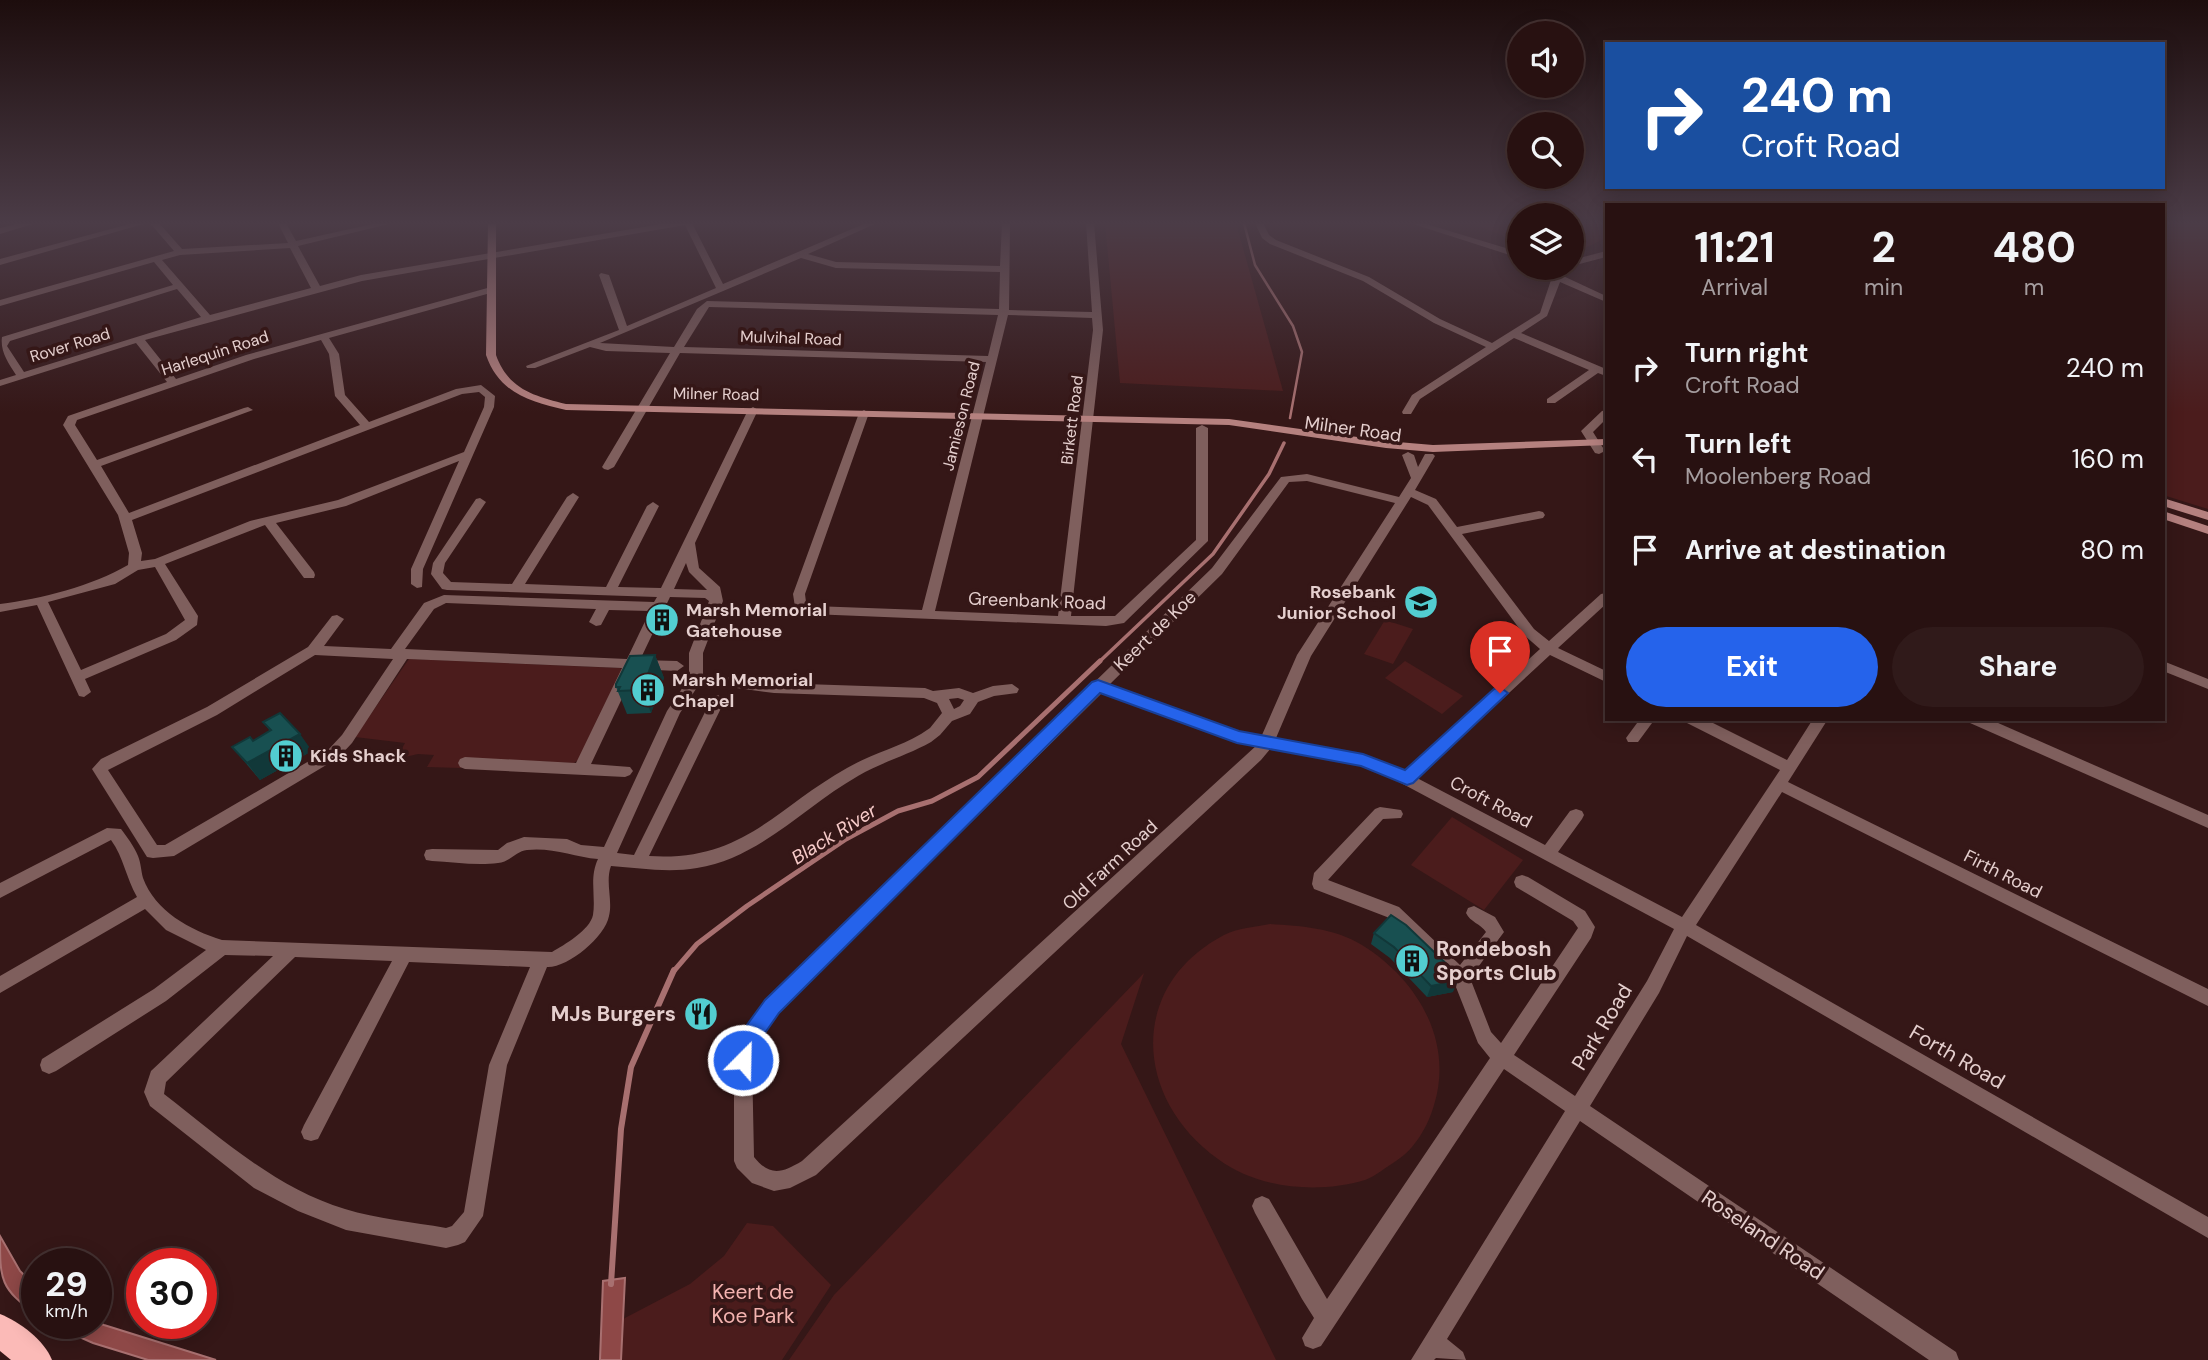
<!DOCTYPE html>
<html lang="en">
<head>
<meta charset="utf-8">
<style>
	body { margin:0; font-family:"DM Sans",sans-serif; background:#301a1a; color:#f1f3f6; height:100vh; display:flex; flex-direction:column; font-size:26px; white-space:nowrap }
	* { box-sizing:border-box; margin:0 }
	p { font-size:23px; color:#a59d9f }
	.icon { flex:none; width:38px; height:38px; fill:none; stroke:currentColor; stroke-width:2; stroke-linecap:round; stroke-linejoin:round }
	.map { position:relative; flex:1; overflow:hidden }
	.sheet { position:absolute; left:1605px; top:203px; width:560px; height:518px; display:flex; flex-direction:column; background:#281111; border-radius:0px; box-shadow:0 4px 18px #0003,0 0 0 2px #443131 }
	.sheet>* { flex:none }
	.guide { position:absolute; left:1605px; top:42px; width:560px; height:147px; border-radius:0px; box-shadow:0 4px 18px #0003,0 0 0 2px #443131; background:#1a4fa0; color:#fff; overflow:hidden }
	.fabs { position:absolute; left:1507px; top:21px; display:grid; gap:14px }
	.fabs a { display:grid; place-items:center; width:77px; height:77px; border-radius:50%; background:#281111; box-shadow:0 4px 18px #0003,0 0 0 2px #443131; font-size:35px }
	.speed { position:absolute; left:21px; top:1248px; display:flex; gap:14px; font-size:35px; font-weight:700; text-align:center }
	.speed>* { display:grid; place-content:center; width:91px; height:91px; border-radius:50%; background:#281111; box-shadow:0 4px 18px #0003,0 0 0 2px #443131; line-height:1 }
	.speed small { font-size:18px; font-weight:400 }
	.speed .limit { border:10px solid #d22; background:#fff; color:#111 }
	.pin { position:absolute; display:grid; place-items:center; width:60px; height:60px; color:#fff; margin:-72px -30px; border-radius:50% 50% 50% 0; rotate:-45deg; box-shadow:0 0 7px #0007 }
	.pin .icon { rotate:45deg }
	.me { position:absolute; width:77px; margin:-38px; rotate:23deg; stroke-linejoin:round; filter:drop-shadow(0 0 5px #0008) }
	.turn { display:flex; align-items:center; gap:24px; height:147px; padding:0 21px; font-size:32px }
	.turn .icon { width:91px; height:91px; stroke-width:2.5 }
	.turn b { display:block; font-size:49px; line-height:60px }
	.eta { display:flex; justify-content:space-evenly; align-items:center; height:119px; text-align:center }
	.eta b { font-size:42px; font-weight:700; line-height:49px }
	.primary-button { display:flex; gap:14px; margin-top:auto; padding:14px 21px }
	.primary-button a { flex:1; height:80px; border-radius:42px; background:#2563eb; color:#fff; font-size:28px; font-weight:700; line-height:80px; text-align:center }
	.primary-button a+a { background:#301a1a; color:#f1f3f6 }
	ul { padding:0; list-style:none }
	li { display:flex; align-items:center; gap:21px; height:91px; padding:0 21px }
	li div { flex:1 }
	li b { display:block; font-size:26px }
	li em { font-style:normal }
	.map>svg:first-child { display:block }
</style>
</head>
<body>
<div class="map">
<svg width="2208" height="1360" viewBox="0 0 2208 1360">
	<rect width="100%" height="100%" fill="#351717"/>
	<!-- green -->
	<g fill="#4b1c1c">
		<polygon points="1105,223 1236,223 1283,391 1120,383"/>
		<polygon points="1471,223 1519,223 1519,242"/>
		<polygon points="1572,223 1598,223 1606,226 1606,238 1572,254"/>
		<polygon points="2168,223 2208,223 2208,509 2163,495 2163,231"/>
		<polygon points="1385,620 1413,629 1393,664 1364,654"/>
		<polygon points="409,659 620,668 622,670 578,760 574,763 467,758 461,768 427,767 434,755 418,754 396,759 405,743 355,737"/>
		<polygon points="1405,661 1463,696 1442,714 1385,678"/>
		<polygon points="1452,817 1523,860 1484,910 1411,865"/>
		<path d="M1270,924C1302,926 1334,928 1362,945C1417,979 1454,1041 1434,1105C1428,1126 1415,1149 1396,1161C1386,1167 1376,1176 1365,1180C1318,1194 1258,1189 1218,1159C1134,1099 1127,986 1224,935C1237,928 1256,927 1270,924Z"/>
		<polygon points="1144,973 1121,1044 1276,1360 789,1360 834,1295"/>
		<polygon points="747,1223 773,1226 831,1285 782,1360 621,1360 623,1319 690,1284 724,1256"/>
	</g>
	<!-- water -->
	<g fill="#8e4847" stroke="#a87070" stroke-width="2">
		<path d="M0,1236L20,1271L37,1288V1315C0,1288 0,1281 0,1236Z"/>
		<polygon points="625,1278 621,1360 600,1360 603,1281"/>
		<polygon points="96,1322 104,1325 216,1360 148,1360 93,1343 48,1323"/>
	</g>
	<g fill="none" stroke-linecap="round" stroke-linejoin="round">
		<!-- stream-far3 -->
		<polyline stroke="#a87070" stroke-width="2.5" points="1244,223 1255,265 1293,326 1302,352 1290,418"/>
		<!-- stream-far2 -->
		<polyline stroke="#a87070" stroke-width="3.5" points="1098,663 1213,554 1269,474 1284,443"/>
		<!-- stream-far1 -->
		<polyline stroke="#a87070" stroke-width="5" points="673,972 697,944 747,906 846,839 898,811 932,801 978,777 1100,661"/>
		<!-- stream -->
		<polyline stroke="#a87070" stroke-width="6" points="611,1284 621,1129 631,1067 674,970"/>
		<!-- minor -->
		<g fill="#7f5f5d" fill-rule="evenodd">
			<polygon points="21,223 36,223 0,234 0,228"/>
			<polygon points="133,223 147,223 0,265 0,259"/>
			<path d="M150,223H159L182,249L288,243L278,223H286L296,241L377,223H393L298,246L320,286L361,275L667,223H692L723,284L866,223H877L808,254L836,262L1000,266L1002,223H1010L1009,310L1092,312L1086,223H1094L1103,330L1071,616H1115L1196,540V428L1202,425L1208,428V541L1124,623L1106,626L811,614L795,607L793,594L859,413L864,410L869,413L805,594L806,602L813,606L922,610L986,362L680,353L614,467L608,470L604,469L602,467L670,353L606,351L590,347L535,368H527L526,366L619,330L599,275L601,273L609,275L627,326L716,288L685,225L362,281L145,340L176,379L246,355L491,287L496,290L494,292L329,338L339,354L345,395L369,422L456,389L481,385L495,396L494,407L423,569L422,587L417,588L411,584V569L459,461L346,506L276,523L314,572L315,575L314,578H304L265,525L165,564L198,616L197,625L176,640L85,679L91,692L84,697L79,696L37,605L0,612V604C41,599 92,586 128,565L129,553L118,515L63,425L68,416L167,382L136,343L0,386V380L16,375C8,363 0,351 2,337L173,285L154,262L0,306V300L174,251ZM290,248L311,288L210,315L162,260L180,255ZM801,258L836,268L1000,272L999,309L707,301L697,309L674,347L600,343ZM177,289L201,317L24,372L7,346L10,341ZM709,307L998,315L988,356L684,347ZM1008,315L1092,318L1093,330L1058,616L935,611ZM321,340L329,354L335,396L360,425L129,513L101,466L253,410L248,407L244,408L97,460L75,425L77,420L254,359ZM479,392L485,397L484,407L464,452L338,500L250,521L155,559L141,561L142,553L132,520L462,394ZM155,567L185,620L166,634L81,670L48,602L115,584L138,570Z"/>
			<polygon points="1255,223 1263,223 1269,235 1276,240 1369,277 1440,319 1492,343 1540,313 1552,277 1548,268 1557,268 1561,275 1606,296 1606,302 1560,282 1547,316 1521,333 1606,369 1606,376 1598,373 1555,403 1547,403 1547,399 1589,370 1514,338 1420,399 1411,414 1403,414 1402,412 1412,395 1486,347 1434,323 1363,281 1270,244 1262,238"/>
			<polygon points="1410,223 1423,223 1519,252 1519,258"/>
			<polygon points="1606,251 1606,257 1572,266 1572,260"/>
			<path d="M753,407L758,410L695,543L699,568L720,587L723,601L703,653V674L774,683L925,688L933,691L959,688L973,693L993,686L1012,684L1019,689L1017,693L994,696L978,702L970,714L952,721L940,735L931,742C908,755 882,762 858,776C805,806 760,858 697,868C668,873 639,868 611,866C605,882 613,900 609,916C605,937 568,968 547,967L507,1065L483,1216L465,1242L458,1245L446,1248L346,1230L298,1211L254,1188L150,1106L144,1092L151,1071L273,956L225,955L166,1001L56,1071L49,1074L42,1071L40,1065L42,1059L154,989L206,950L166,930L145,909L0,993V976L137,897C126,878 124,858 111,840L0,898V883L107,828L121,829C127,837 134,846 138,856C141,863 141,871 143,878C155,911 190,930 222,940L552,952C564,945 590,930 593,915C596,896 589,878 598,859C574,857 552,847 527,850C516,851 510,862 498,863C477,866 453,862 432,861L426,860L424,855L426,850L432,849L498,850L507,843L524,837L567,839L581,845L604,847L667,711L689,678V653L709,601L705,598L670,597L640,660L677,661L684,666L677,671L636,669L591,764L630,767L633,771L630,775L625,777L465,769L460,767L458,763L460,759L465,757L576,763L622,668L407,659L352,743L338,758L174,856L153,858L147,857L92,769L101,759L207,707L308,647L332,616L337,615L344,619L324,646L391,649L424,603L444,595L654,602L657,597L447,590L442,589L431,574L433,563L476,499L480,498L486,502L445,563L443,573L451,582L512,584L567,497L573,493L579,497L525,584L606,587L647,506L653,502L659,506L618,587L661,588L748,410ZM686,563L689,572L707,590L674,589ZM446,603L596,609L589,622L596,626L601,625L609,610L650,611L627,659L405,649L434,609ZM315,655L393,659L342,735L328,750L165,845H157L108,770L217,715ZM700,683L774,693L924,698L937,703L942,713L930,728L921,734C897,748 871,754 847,768C774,809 743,862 649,856L725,700L718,695L713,696L634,855L617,853L680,713ZM958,698L964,700L960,706L954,709L949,699ZM295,957L392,961L304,1125L301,1132L304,1139L311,1141L318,1139L409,962L530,967L489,1065L464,1212L452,1226L446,1228C413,1222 377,1219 345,1209C275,1188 220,1137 164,1094L166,1082Z"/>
			<polygon points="1606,410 1606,419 1593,432 1605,451 1599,454 1595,453 1581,431 1602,411"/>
			<path d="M1408,452L1414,455L1418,467L1425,454H1433L1435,456L1415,490L1436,499L1457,527L1539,511L1543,512L1545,515L1543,518L1462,534L1534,629L1549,641L1601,594L1606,593V604L1558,648L1606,671V682L1550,655L1417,778L1545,845L1570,811L1576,809L1582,811L1584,815L1582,819L1558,852L1682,917L1780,770L1687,723L1685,719H1705L1787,760L1813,719H1828L1788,782L2208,989V1006L1782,792L1696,925L2208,1217V1238L1687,936L1659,993L1590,1106L1956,1352L1959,1360H1929L1580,1121L1447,1339L1463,1352L1466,1360L1436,1358L1434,1360H1411L1565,1111L1504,1069L1321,1346L1313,1349L1305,1346L1302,1338L1314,1318L1302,1299L1255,1213L1252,1206L1255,1199L1262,1196L1269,1199L1327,1299L1490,1058L1478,1043L1454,982L1387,917L1314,889L1312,884L1314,873L1375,809L1380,807L1401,810L1403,814L1401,818L1383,819L1328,880L1399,907L1460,965L1486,932C1481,924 1470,922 1466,913L1468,908L1474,906L1495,917L1504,932L1470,978L1491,1032L1501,1043L1578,928L1573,921L1516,887L1514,882L1516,877L1522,875L1528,877L1585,911L1595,927L1591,938L1514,1055L1575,1096L1647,981L1674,929L1386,775L1361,765L1271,748L1261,760L816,1175L790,1188L774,1191L752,1183L737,1168L734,1161V1060L745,1029L766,1001L1212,568L1281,477L1307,474L1399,497L1411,478L1402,455ZM1307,481L1395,503L1297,655L1262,735L1239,731L1109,685L1222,574L1289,482ZM1411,497L1428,505L1524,635L1540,649L1405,771L1363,754L1276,738L1311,656ZM1102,693L1232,740L1257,745L802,1161C782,1173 770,1177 754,1157L752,1060L759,1039L778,1013Z"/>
			<polygon points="2163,661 2208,679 2208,689 2163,671"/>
			<polygon points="1640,719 1655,719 1638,742 1628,742 1626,738"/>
			<polygon points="1968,719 1989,719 2208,815 2208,828 1970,723"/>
		</g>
		<!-- secondary -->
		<g fill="#b5817f" fill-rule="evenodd">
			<path d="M488,223H496V355C508,389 534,396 566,404L1229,419L1386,441L1433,445L1606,439V445L1433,452L1386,448L1229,425L566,410C530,402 499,393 486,355Z"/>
			<polygon points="2163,498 2208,512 2208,520 2163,506"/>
			<polygon points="2163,511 2208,526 2208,534 2163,519"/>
		</g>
		<!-- motorway -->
		<path fill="#fbbab7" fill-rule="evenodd" d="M0,1314C20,1322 44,1340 52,1360H11L0,1351Z"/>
	</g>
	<!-- wall -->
	<g fill="#154546">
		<polygon points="655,655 664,678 651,713 627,714 616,687"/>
		<polygon points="263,722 312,751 260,780 232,747 253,741 270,731"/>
		<polygon points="1374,933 1453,992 1427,997 1390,958 1371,944"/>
	</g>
	<!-- shaded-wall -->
	<g fill="#113839">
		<polygon points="655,655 664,678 651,713 642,690"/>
		<polygon points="300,734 312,751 260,780 247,763"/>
		<polygon points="1458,981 1453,992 1427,997 1431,986"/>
	</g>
	<!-- building -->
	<g fill="#185051" stroke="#113839" stroke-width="2">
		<polygon points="655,655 642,690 618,691 620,687 616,687 616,684 630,656"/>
		<polygon points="280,713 300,734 247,763 232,747 250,737 253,741 271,730 263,722"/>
		<polygon points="1391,915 1406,925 1455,972 1458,981 1431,986 1394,947 1374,933"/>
	</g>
	<!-- sky -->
	<linearGradient id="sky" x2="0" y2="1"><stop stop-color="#1d0d0d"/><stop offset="0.54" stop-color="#4b3c47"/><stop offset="1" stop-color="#4b3c47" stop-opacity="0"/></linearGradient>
	<rect width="2208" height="413" fill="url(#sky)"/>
	<!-- route -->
	<polygon fill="#2563eb" stroke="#184099" stroke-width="2" points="1098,680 1239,731 1363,754 1405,770 1494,689 1500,687 1508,693 1413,783 1407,785 1361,766 1237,743 1100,693 779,1013 760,1040 750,1067 743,1070 735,1067 732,1060 744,1029 765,1000 1092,682"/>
	<!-- icons -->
	<defs>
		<g id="school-disc" transform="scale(1.75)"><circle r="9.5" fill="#52cdd0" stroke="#351717"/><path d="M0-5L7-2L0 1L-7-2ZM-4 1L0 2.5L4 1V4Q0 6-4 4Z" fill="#111"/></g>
		<g id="building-disc" transform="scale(1.75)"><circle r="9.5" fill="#52cdd0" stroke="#351717"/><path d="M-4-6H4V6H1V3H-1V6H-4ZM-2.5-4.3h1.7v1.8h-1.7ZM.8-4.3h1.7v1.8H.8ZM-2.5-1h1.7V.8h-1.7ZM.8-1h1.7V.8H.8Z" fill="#111"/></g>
		<g id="restaurant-disc" transform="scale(1.75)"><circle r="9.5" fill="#52cdd0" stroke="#351717"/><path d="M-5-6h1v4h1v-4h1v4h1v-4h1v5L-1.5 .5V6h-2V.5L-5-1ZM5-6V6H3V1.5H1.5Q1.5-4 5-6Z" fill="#111"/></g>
	</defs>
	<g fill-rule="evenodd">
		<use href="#school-disc" x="1421" y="602"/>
		<use href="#building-disc" x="662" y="620"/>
		<use href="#building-disc" x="648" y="690"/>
		<use href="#building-disc" x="286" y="756"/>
		<use href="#building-disc" x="1412" y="961"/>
		<use href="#restaurant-disc" x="701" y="1014"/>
	</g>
	<g text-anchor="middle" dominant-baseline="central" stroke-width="7" stroke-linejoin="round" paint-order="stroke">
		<!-- far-street labels -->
		<g font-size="16" fill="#e5cfce" stroke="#351717">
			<text transform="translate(791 338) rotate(2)">Mulvihal Road</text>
			<text transform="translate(70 345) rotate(-17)">Rover Road</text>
			<text transform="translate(215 353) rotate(-18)">Harlequin Road</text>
			<text transform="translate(716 394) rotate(1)">Milner Road</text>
			<text transform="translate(961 416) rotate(-76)">Jamieson Road</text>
			<text transform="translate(1072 420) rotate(-83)">Birkett Road</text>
		</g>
		<!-- street labels -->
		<g font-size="18" fill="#e5cfce" stroke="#351717">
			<text transform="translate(1353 429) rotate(8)">Milner Road</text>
			<text transform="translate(1037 601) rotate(2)">Greenbank Road</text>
			<text transform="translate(1155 631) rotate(-44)">Keert de Koe</text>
			<text transform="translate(1491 802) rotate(28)">Croft Road</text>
			<text transform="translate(1110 865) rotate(-43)">Old Farm Road</text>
			<text transform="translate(2003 874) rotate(27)">Firth Road</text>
		</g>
		<!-- poi labels -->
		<g font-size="18" font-weight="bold" fill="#e5cfce" stroke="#351717" text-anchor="start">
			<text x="1396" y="592" text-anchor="end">Rosebank<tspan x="1396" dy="21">Junior School</tspan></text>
			<text x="686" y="610">Marsh Memorial<tspan x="686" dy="21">Gatehouse</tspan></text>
			<text x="672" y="680">Marsh Memorial<tspan x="672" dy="21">Chapel</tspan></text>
			<text x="310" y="756">Kids Shack</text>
		</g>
		<!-- water labels -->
		<g font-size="19" font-style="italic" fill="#f8ccca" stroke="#351717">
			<text transform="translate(834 834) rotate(-32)">Black River</text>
		</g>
		<!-- near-poi labels -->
		<g font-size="21" font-weight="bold" fill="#e5cfce" stroke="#351717" text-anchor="start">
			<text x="1436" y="949">Rondebosh<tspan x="1436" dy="24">Sports Club</tspan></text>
			<text x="676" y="1014" text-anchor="end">MJs Burgers</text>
		</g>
		<!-- near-street labels -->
		<g font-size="21" fill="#e5cfce" stroke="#351717">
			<text transform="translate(1602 1027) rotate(-59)">Park Road</text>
			<text transform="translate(1957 1057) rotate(30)">Forth Road</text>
			<text transform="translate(1763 1235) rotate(34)">Roseland Road</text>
		</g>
		<!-- near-park labels -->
		<g font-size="21" fill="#f3b3b0" stroke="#351717">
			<text x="753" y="1292">Keert de<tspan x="753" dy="24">Koe Park</tspan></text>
		</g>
	</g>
</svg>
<div class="fabs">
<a><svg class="icon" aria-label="sound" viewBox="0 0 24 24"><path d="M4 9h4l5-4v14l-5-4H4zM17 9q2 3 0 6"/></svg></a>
<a><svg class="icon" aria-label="search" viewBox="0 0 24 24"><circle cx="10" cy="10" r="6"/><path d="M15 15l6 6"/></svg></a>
<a><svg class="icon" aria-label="layers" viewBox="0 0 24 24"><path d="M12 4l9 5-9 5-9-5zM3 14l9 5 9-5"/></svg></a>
</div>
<div class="speed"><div>29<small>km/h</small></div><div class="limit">30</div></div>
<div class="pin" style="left:1500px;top:693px;background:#d93025"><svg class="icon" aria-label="arrive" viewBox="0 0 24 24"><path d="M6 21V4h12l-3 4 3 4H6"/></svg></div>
<svg class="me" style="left:743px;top:1060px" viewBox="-20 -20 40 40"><circle r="17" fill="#2563eb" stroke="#fff" stroke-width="3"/><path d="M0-11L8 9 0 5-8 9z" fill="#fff"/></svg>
<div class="guide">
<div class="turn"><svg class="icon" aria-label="right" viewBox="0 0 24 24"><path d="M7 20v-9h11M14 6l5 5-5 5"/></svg><div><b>240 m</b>Croft Road</div></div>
</div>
<section class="sheet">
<div class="eta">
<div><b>11:21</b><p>Arrival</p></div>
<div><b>2</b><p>min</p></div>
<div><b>480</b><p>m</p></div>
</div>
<ul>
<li><svg class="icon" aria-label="right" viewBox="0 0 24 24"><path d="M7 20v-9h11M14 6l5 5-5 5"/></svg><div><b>Turn right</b><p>Croft Road</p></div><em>240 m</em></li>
<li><svg class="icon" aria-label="left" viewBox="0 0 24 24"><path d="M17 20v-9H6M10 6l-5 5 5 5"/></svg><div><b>Turn left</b><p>Moolenberg Road</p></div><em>160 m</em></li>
<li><svg class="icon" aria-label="arrive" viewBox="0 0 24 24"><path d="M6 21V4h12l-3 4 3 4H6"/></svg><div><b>Arrive at destination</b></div><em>80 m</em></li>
</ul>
<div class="primary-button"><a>Exit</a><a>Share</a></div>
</section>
</div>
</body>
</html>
